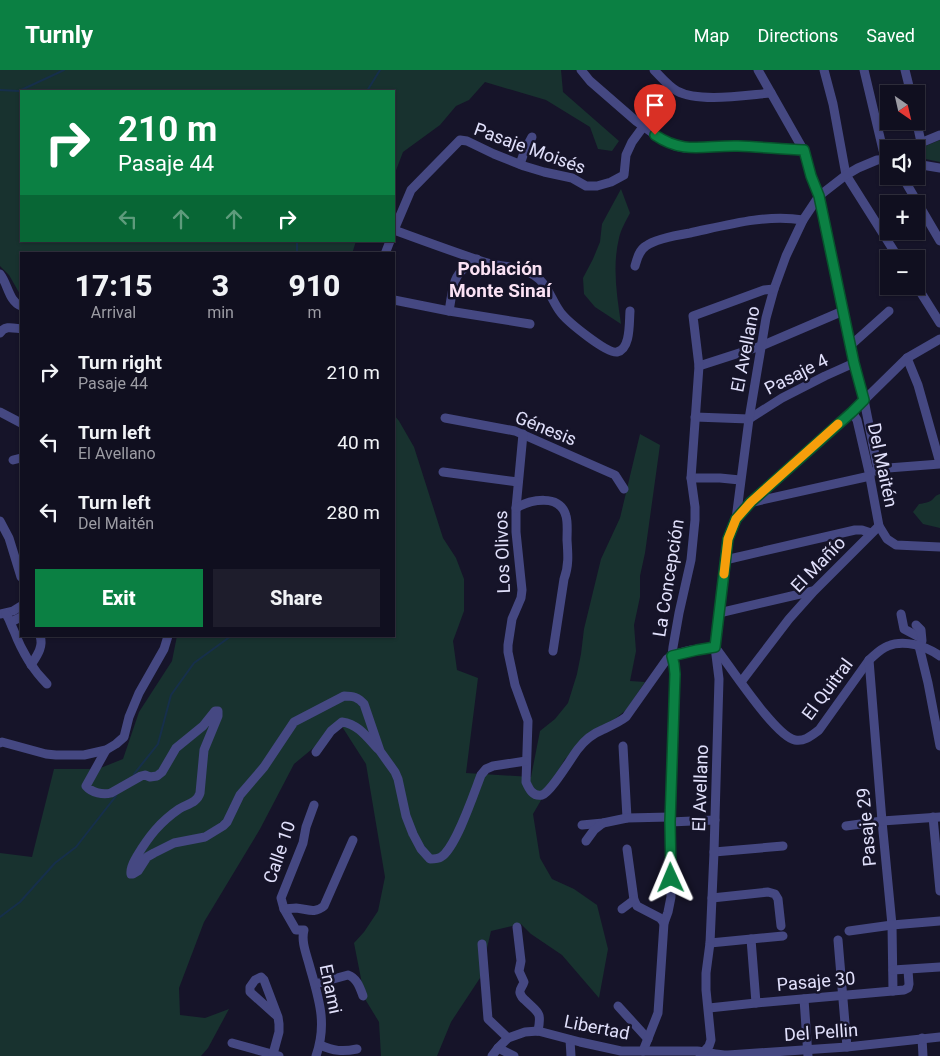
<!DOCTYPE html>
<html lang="en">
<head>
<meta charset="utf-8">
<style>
	body { margin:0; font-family:Roboto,sans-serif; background:#1e1d2c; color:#f1f3f6; height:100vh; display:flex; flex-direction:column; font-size:19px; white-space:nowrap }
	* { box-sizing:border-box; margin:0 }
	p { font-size:16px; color:#9c9ca4 }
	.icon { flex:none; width:28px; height:28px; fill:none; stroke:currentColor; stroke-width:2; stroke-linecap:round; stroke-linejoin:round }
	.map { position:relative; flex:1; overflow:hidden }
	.details { position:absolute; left:20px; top:182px; width:375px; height:385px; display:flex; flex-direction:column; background:#100f1f; border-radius:0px; box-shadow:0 1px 4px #0004,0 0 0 1px #302f3d }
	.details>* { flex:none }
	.guide { position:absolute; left:20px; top:20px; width:375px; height:152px; border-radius:0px; box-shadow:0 1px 4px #0004,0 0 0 1px #302f3d; background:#0b8043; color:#fff; overflow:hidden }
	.needle { width:32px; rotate:146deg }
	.tools { position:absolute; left:880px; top:15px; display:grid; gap:10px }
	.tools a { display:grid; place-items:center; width:45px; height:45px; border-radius:0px; background:#100f1f; box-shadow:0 1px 4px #0004,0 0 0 1px #302f3d; font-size:25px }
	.pin { position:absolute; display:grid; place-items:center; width:42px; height:42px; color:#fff; margin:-51px -21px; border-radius:50% 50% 50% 0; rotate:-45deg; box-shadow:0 0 5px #0007 }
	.pin .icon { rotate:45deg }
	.me { position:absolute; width:55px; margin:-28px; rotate:359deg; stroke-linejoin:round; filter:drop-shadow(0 0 4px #0008) }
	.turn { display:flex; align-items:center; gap:18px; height:105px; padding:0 15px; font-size:22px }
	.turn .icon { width:65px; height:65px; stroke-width:2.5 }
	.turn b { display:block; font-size:35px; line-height:42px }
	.lanes { display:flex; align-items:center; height:48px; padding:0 15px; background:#0003; justify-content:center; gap:25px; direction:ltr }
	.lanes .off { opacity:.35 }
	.eta { display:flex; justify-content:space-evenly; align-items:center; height:85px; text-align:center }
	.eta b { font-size:30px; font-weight:800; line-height:35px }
	.cta { display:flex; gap:10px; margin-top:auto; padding:10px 15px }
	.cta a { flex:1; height:58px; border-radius:0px; background:#0b8043; color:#fff; font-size:20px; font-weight:800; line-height:58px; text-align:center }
	.cta a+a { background:#1e1d2c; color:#f1f3f6 }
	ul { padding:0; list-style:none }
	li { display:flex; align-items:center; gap:15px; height:70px; padding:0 15px }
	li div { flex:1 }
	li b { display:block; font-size:19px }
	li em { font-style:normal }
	header { display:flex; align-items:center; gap:30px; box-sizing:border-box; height:70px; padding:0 25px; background:#0b8043; color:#fff }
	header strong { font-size:24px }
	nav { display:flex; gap:28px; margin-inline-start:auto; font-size:18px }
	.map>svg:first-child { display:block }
</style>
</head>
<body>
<header>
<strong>Turnly</strong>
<nav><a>Map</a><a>Directions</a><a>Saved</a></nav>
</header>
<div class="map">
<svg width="940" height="986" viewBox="0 0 940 986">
	<rect width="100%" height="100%" fill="#161429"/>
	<!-- green -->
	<g fill="#18322f">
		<polygon points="0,0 561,0 563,22 619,71 612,81 598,79 590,57 546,30 485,12 469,30 456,36 440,55 403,82 395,103 394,108 394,21 21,21 21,171 356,171 352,184 21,184 21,226 9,205 0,196"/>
		<polygon points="940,70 940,92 916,87 916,80"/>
		<path d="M621,119L630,143C626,151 621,159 619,168C612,197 617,226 621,254L595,237L584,224L583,208L593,189L600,172L602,154Z"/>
		<polygon points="394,345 399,351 414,377 443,468 456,488 464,509 464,541 453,571 457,600 478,608 466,703 531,707 540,661 555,649 568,633 577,604 581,584 584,559 601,489 620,448 640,364 660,375 645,483 640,506 640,527 634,555 636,581 630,611 645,612 626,640 595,665 595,664 565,689 533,744 540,788 552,809 574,819 597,835 608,879 599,928 562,885 531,864 521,854 491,861 480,908 451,952 437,986 381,986 379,952 365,929 354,873 364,862 378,841 385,807 366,694 341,655 294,694 260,759 204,852 179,918 180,945 205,948 229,939 208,978 201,986 0,986 0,783 32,787 54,699 98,699 123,689 139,642 172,591 177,566 394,566"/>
		<path d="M940,424V458L923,454L913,442L919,434C924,433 928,433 932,430C935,427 936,425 940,424Z"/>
	</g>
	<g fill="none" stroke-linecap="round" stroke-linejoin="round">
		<!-- stream -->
		<g stroke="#162f4b" stroke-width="2">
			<polyline points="0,20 19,21 64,0"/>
			<polyline points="367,21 380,0"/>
			<polyline points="297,184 297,171"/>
			<polyline points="134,704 158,674 171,625 194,593 231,566"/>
			<polyline points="0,847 20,832 55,793 76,777 116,726"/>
		</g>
		<!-- minor -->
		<g stroke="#454882" stroke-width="9">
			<polyline points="581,0 590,11 636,51 664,71 675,76 685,78 735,76 804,81"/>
			<path d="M654,0C661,7 668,16 677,21C699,33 746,25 771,23"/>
			<polyline points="758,0 804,81 811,106 819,126 854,293 864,330 878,400"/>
			<polyline points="824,0 833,34 846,105 899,189"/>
			<polyline points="864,0 883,80 889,90"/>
			<polyline points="905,0 911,24"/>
			<polyline points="916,49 921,72"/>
			<polyline points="906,79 940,65"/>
			<polyline points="520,94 525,80 532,67"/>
			<polyline points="916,94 940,98"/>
			<polyline points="902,106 940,171"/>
			<polyline points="385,184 390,171"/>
			<path d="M635,196C637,189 639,180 646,176C655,169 678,165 690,163C727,155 765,144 803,150"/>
			<path d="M0,204C8,214 9,232 21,236"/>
			<polyline points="916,215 940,253"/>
			<polyline points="394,230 449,241 530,254"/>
			<path d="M449,241C454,214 451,204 477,189"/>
			<path d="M630,241C629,252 631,279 617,282C607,284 568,252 561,243C552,232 548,214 535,206C521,195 500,198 484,192C454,182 424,171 394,160L411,120L460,70L467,71L494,84L524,96L544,102L572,108L586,116H597L611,112L624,105L626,85L632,72L643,57"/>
			<path d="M0,263C5,255 13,258 21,259"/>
			<polyline points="851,275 889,241"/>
			<polyline points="907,288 918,315 940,393"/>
			<polyline points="699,296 761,276 843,241"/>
			<polyline points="0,342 21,353"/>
			<polyline points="852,342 857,350 869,402 879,456 887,469 896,475 940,477"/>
			<polyline points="695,347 749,349 782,328 825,306 854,293"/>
			<polyline points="445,348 515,361 615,405 624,419"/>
			<path d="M523,364L516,438V462L522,520L521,528L512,549L508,575V582L515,615L528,651L526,712C529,719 533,727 542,725C551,722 571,688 578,679C584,671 592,664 602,660C610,656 618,653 626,647L667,589C679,580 699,579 715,577"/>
			<polyline points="13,390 21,388"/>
			<polyline points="875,401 888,398 940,394"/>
			<polyline points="443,402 518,412"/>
			<polyline points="691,408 720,408 740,410"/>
			<polyline points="753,432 870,406"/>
			<path d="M516,438C530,430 560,423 566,446C568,453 567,462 567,470C568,484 569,496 564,509L553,581"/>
			<polyline points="736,449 749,349 766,248 774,219 786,186 803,150 819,126 846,105 858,98 877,90 889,89"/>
			<polyline points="0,451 9,468 21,507"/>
			<polyline points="725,490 855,460 862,460 871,463"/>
			<polyline points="719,543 813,521"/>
			<polyline points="1,544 13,541 21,536"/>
			<path d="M6,544C10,550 11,555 14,561C22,582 31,598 47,614"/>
			<polyline points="901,544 904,559 921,568"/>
			<polyline points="11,552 21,547"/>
			<polyline points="916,555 921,560 922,571"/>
			<polyline points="919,576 928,613 940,676"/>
			<path d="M715,577C730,596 775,666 795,670C805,672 812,665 819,660L869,590C875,585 880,579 888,576C904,569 926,576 940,586"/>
			<polyline points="869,590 882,751 892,855 893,921"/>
			<path d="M31,595C36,587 44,577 40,566"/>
			<polyline points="741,612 789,549 814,521 879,456"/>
			<polyline points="0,673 2,672 46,684 56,685 84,685 106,680 116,674 124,667 129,647 139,623 164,579 168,566"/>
			<polyline points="623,676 627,748"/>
			<path d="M106,680L86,716C92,723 103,725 111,723L141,706L145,705L150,707L157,706L162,702L176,678L203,656L215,641H218V646L204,680L200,723C197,733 187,734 179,739C160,752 149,766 137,786C134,792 130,797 131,804H133L138,801L147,787L154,783L174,773L205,767L223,756L227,752L240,725L264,697L294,652L344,626C353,626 358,627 364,634L380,681L395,702L398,709L406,746L413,764L421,779L430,789C434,789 438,789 441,787C456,778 474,723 481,705L486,699L493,696L526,691"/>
			<path d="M316,682L331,661L342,652C358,654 367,667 378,679"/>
			<path d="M314,735L306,757L303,773L281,828L284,839L296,860H304C301,871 306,883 309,894C318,927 328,952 316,986"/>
			<polyline points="933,747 940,821"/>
			<polyline points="670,752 715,750"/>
			<polyline points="582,755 603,753 627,748 670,747"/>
			<polyline points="846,756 882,751 940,747"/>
			<polyline points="586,771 594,760 603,753"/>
			<polyline points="627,779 634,830 637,836 660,848 664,853"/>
			<polyline points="714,782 783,776"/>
			<polyline points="712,828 768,822 775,824 778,829 781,856"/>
			<path d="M284,839C288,839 292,838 296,838C307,839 315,844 324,836L353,770"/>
			<polyline points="622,839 634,830"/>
			<path d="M517,857L521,891L519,901L524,912C523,916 519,919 520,923C521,926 522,928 525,930C538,943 542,941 538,961"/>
			<polyline points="849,861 892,855 940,851"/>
			<polyline points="751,869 756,933"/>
			<polyline points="838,870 847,977"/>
			<polyline points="710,873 783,866"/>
			<polyline points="482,874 488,949 508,968"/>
			<polyline points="893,900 940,897"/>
			<path d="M315,914L348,905C357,908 360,918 363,926"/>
			<polyline points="804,929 808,986"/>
			<polyline points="618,936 648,969"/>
			<polyline points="709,938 756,933 904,920 908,918 909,914 908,900"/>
			<polyline points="922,968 923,986"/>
			<polyline points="570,970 571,986"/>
			<polyline points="232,973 279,986"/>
			<path d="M320,975C334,981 342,982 357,979"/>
			<polyline points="498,978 514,986"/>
			<polyline points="643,981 658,943 664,853 668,842 671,827 670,752 675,604 674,594 672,586 673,577 679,543 691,490 695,450 695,437 691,408 699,296 693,246 764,220 774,219"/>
			<polyline points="273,984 279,962 279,954 278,947 250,922 250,917 255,910 261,907 264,910 278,947"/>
			<path d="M492,986L498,978L508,968L525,962L538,961L580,972L621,981H697C708,982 717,985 728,985L847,977L940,967"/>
			<path d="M700,986L709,976L711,970L706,920V903L710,873L714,782L719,609L715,577L728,469C731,458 736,449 742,440L852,342L907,288L940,269"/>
		</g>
	</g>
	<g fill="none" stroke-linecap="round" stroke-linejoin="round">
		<!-- route casing -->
		<g stroke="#07532c" stroke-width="12">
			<path id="route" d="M655,65C684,85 705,75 738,76C760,77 782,79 804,80L811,106L819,126L854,293L864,330L852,342L751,432L736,449L728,469L715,577L697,580L672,586L674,594L675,604L670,752L671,808"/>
		</g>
		<!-- route -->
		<use href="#route" stroke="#0b8043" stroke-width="9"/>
		<!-- slow -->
		<polyline stroke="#f59e0b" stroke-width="9" points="724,504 728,469 736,449 751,432 838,354"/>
	</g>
	<g text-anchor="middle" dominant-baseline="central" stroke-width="5" stroke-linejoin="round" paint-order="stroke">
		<!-- street labels -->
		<g font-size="18" fill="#e1e0fb" stroke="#161429">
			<text transform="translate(530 78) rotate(20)">Pasaje Moisés</text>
			<text transform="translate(745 279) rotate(-79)">El Avellano</text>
			<text transform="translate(796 304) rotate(-27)">Pasaje 4</text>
			<text transform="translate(546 358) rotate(22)">Génesis</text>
			<text transform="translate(883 395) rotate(78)">Del Maitén</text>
			<text transform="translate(502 482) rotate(-92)">Los Olivos</text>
			<text transform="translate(818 494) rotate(-46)">El Mañío</text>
			<text transform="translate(668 508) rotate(-81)">La Concepción</text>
			<text transform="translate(827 619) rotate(-53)">El Quitral</text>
			<text transform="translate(700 718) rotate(-88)">El Avellano</text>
			<text transform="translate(866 757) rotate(-95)">Pasaje 29</text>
			<text transform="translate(279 782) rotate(-71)">Calle 10</text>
			<text transform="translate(816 911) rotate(-5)">Pasaje 30</text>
			<text transform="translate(331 919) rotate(78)">Enami</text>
			<text transform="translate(597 957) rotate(11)">Libertad</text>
			<text transform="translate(821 962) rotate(-4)">Del Pellin</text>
		</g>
		<!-- neighbourhood labels -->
		<g font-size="19" font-weight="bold" fill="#fbe2f4" stroke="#161429">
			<text x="500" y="198">Población<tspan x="500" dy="22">Monte Sinaí</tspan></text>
		</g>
	</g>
</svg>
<div class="tools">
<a><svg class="needle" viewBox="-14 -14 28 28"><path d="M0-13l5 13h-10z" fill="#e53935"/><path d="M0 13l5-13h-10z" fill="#9c9ca4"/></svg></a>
<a><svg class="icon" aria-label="sound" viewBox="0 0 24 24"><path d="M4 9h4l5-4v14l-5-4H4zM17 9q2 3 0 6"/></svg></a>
<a>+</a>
<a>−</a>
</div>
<div class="pin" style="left:655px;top:65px;background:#d93025"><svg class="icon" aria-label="arrive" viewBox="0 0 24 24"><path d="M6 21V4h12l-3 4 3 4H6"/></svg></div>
<svg class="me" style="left:671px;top:808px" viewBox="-20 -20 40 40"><path d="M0-17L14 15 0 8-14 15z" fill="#0b8043" stroke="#fff" stroke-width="4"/></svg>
<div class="guide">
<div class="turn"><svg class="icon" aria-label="right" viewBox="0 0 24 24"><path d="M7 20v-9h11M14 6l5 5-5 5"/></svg><div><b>210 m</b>Pasaje 44</div></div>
<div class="lanes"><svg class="icon off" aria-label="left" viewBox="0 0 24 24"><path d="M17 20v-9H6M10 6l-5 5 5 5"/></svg><svg class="icon off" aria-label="ahead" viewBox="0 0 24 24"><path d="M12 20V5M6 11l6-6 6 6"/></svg><svg class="icon off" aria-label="ahead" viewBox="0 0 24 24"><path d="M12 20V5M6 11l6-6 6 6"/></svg><svg class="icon" aria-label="right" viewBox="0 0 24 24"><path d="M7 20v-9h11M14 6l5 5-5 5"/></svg></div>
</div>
<section class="details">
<div class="eta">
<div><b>17:15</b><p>Arrival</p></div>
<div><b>3</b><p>min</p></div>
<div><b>910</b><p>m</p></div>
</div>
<ul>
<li><svg class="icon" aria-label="right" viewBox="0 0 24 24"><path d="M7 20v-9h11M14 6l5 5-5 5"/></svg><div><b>Turn right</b><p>Pasaje 44</p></div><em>210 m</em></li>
<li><svg class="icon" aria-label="left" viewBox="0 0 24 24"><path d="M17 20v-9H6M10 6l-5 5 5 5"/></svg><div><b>Turn left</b><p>El Avellano</p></div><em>40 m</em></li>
<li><svg class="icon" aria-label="left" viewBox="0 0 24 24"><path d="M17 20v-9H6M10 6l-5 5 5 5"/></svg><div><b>Turn left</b><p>Del Maitén</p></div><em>280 m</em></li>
</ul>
<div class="cta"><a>Exit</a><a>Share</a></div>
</section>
</div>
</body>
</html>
